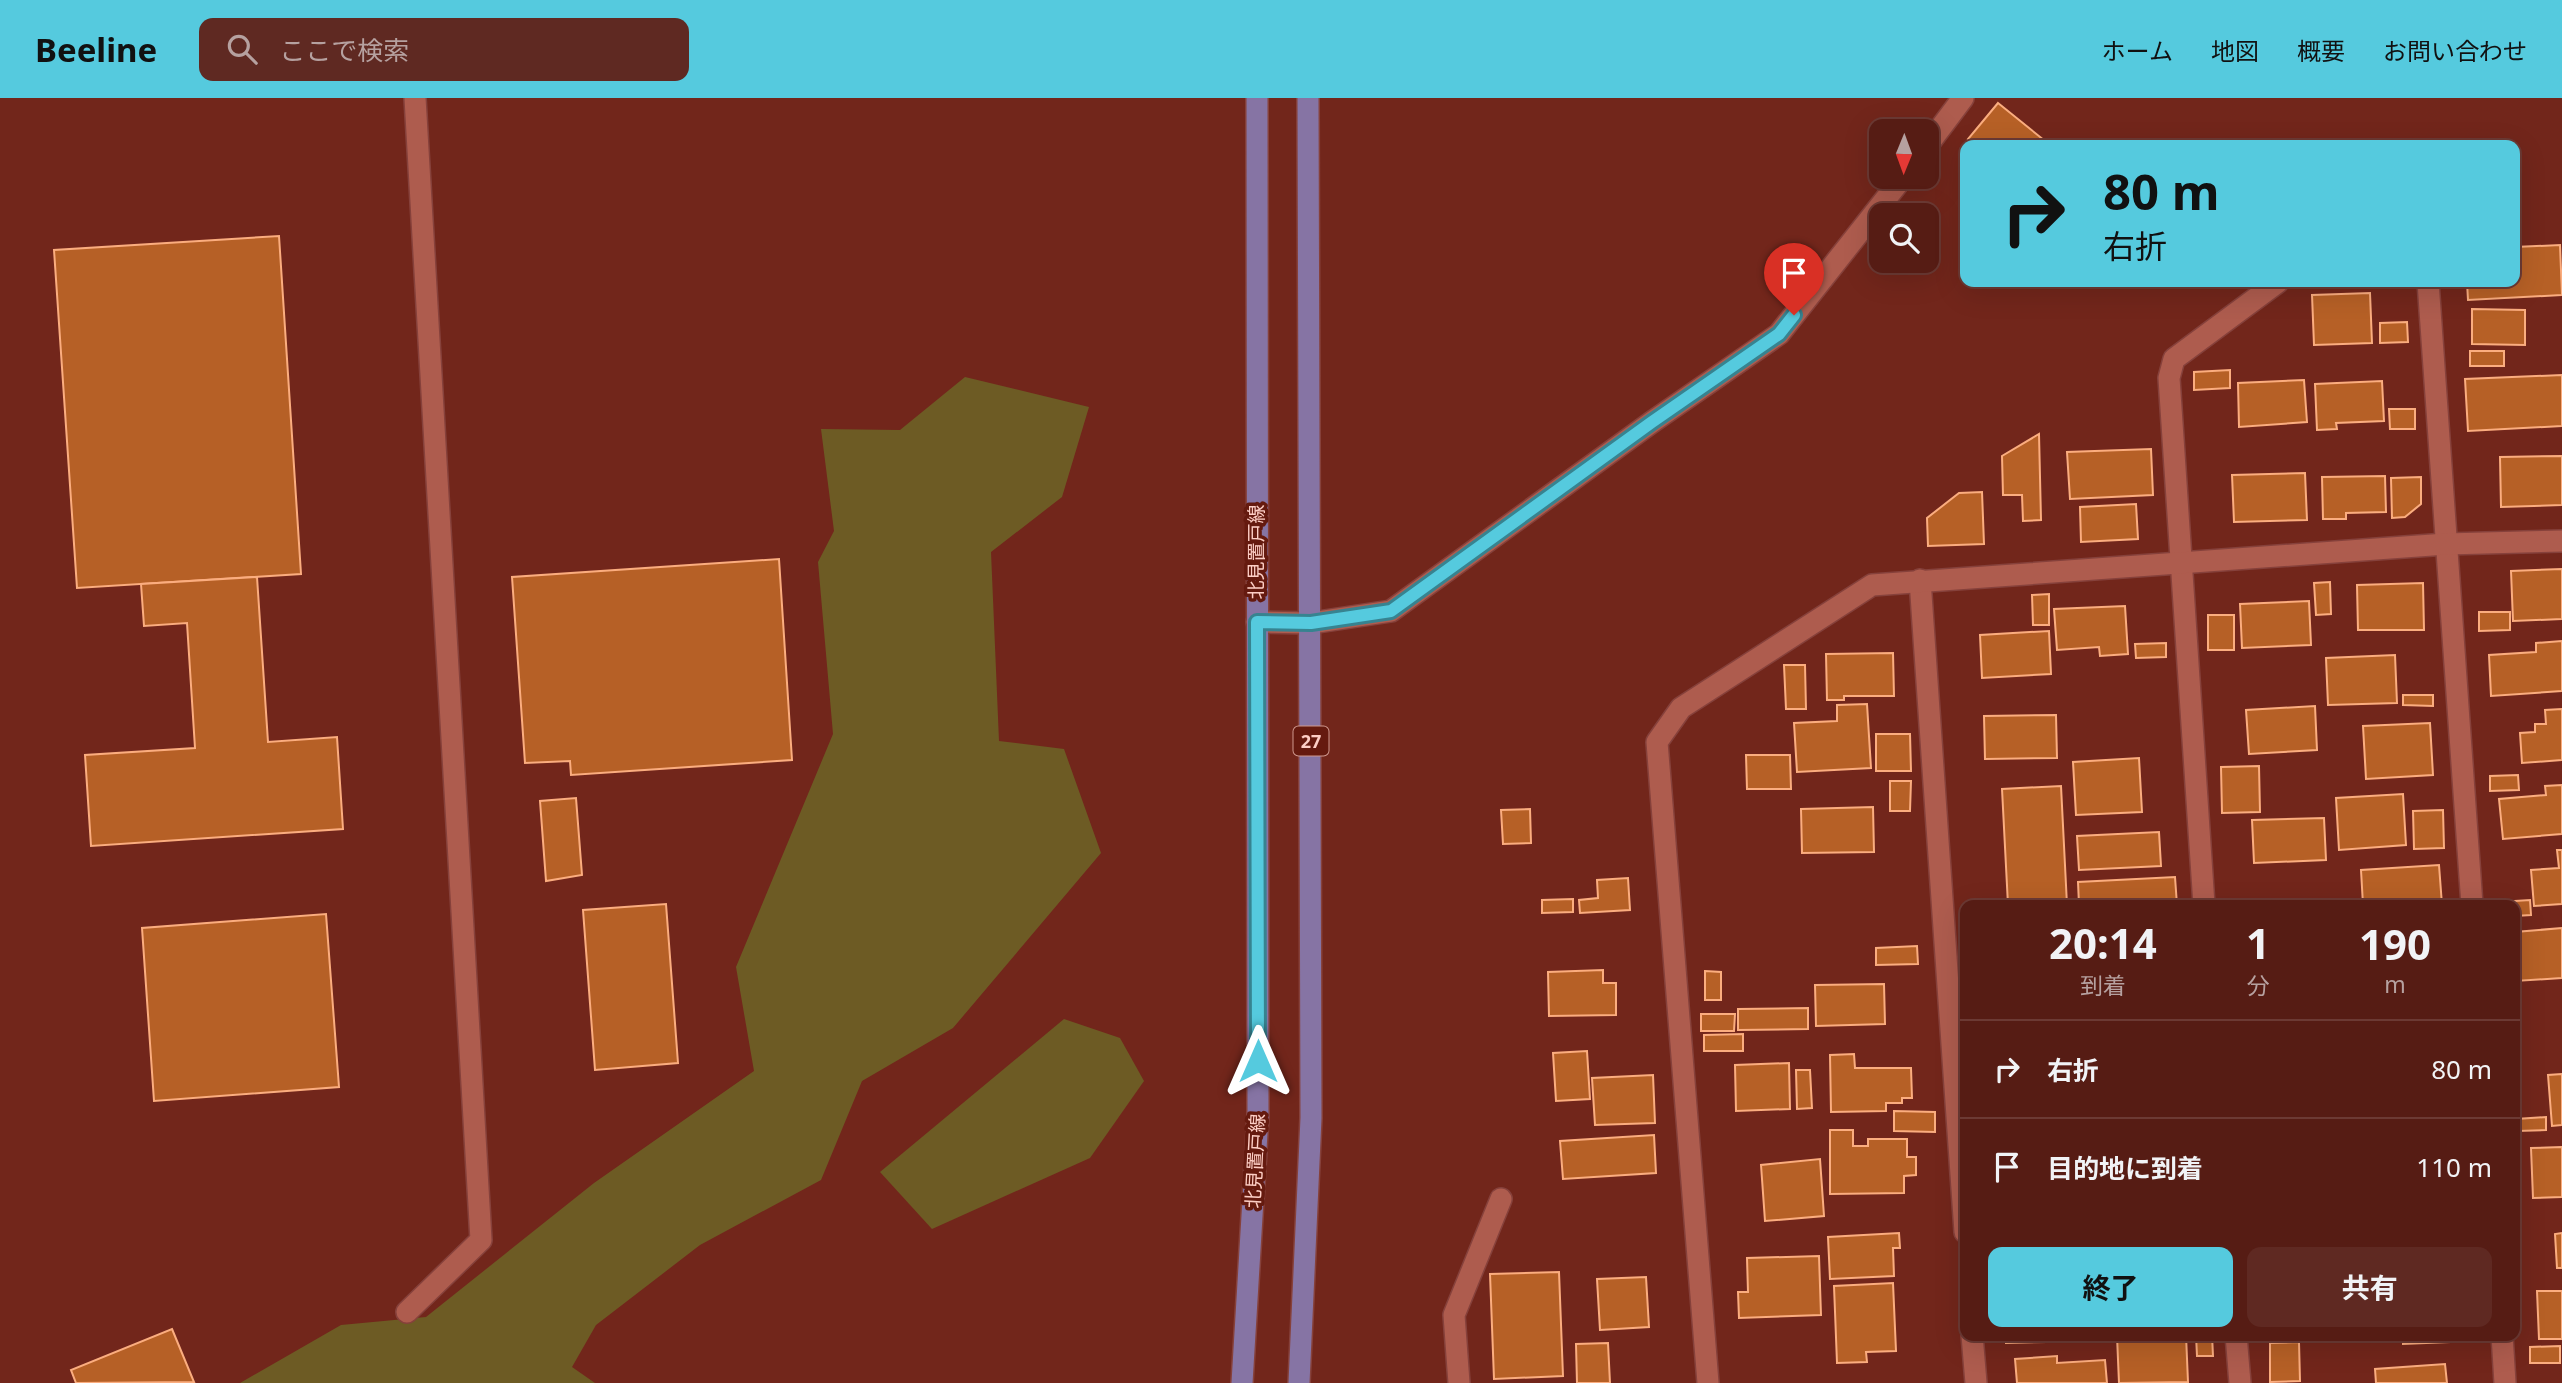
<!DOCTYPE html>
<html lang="ja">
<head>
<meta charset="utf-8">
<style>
	body { margin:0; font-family:"Noto Sans","Noto Sans JP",sans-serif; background:#5f2922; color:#f1f3f6; height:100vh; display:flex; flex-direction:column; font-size:26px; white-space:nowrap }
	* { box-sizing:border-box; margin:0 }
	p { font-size:23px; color:#b6a1a0 }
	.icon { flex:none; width:38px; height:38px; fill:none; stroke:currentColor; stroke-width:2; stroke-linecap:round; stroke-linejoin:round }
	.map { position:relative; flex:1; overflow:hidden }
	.details { position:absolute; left:1960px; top:802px; width:560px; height:441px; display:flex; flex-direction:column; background:#561c14; border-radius:14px; box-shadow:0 7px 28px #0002,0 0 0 2px #6c3a34 }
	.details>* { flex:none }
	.banner { position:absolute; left:1960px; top:42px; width:560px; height:147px; border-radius:14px; box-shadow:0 7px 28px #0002,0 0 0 2px #6c3a34; background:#55cade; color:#111; overflow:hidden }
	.needle { width:46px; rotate:181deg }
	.tools { position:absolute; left:1869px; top:21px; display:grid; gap:14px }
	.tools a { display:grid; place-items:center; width:70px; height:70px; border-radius:14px; background:#561c14; box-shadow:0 7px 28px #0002,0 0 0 2px #6c3a34; font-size:35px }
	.pin { position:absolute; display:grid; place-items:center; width:60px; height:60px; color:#fff; margin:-72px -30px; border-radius:50% 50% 50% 0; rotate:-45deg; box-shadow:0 0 7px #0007 }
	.pin .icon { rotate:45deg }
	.me { position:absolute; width:77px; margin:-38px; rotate:0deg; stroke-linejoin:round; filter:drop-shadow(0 0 5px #0008) }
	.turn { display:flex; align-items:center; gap:24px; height:147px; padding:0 28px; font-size:32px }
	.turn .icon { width:91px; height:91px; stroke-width:2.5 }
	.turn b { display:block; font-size:49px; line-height:60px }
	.eta { display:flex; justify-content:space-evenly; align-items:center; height:119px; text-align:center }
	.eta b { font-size:42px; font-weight:700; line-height:49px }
	.primary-button { display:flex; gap:14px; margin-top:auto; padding:14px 28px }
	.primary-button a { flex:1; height:80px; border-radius:14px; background:#55cade; color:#111; font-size:28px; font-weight:700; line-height:80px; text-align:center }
	.primary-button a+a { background:#5f2922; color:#f1f3f6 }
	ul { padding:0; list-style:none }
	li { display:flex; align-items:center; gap:21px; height:98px; padding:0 28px; border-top:2px solid #6c3a34 }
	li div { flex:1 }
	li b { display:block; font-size:26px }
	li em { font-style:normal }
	header { display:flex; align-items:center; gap:42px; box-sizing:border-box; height:98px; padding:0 35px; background:#55cade; color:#111 }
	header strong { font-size:33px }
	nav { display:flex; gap:38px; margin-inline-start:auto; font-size:24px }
	.search { width:490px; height:63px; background:#5f2922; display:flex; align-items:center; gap:18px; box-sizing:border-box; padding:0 24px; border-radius:14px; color:#b6a1a0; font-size:26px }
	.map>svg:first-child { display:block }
</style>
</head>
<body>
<header>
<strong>Beeline</strong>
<div class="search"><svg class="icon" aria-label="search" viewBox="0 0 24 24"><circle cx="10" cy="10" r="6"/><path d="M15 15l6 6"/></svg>ここで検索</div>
<nav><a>ホーム</a><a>地図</a><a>概要</a><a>お問い合わせ</a></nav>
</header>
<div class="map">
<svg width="2562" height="1285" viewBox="0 0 2562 1285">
	<rect width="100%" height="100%" fill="#72261b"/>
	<!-- green -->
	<g fill="#6d5b24">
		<polygon points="965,279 1089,309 1062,399 991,454 999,643 1064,651 1101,755 953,930 862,983 821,1082 700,1147 596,1227 572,1269 595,1285 240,1285 341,1227 426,1219 594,1085 754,973 736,869 833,636 818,464 834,433 821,331 900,332"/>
		<polygon points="1064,921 1120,940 1144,983 1090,1060 932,1131 880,1074"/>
	</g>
	<!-- building -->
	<g fill="#b66026" stroke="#fbad7f" stroke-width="2">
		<polygon points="1998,5 2050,47 1976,47 1968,41"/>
		<polygon points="279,138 301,476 77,490 54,152"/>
		<polygon points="2560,147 2562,197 2468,202 2467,184 2515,184 2515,149"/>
		<polygon points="2370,195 2372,245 2314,247 2312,197"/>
		<polygon points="2472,211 2525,212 2525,247 2472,246"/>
		<polygon points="2407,224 2408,244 2380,245 2380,225"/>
		<rect x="2470" y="253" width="34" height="15"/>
		<polygon points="2230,272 2230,290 2194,292 2194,274"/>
		<polygon points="2562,277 2562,328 2468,333 2465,281"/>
		<polygon points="2304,282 2307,324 2239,329 2238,285"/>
		<polygon points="2382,283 2384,323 2336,325 2337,331 2317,332 2315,286"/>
		<polygon points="2389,311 2415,311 2415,331 2390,331"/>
		<polygon points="2039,336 2041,422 2023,423 2022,397 2003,397 2002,358"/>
		<polygon points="2151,351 2153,397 2070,401 2067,354"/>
		<polygon points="2562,358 2562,407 2501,409 2500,359"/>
		<polygon points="2305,375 2307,422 2234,424 2232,377"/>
		<polygon points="2385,378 2386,414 2346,415 2346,421 2323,421 2322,379"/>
		<polygon points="2421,379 2421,406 2405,419 2392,420 2391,380"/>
		<polygon points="1982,394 1984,446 1928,448 1927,420 1959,395"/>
		<polygon points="2136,406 2138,441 2081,444 2080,409"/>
		<polygon points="779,461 792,662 571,677 570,663 525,665 512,479"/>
		<polygon points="2562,471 2562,521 2513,523 2511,473"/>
		<polygon points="257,479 268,644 337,639 343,731 91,748 85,657 195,650 187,525 144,528 141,486"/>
		<polygon points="2330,484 2331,516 2316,517 2314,485"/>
		<polygon points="2423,485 2424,532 2358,532 2357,487"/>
		<polygon points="2049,496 2049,527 2033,527 2032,497"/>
		<polygon points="2309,503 2311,547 2242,550 2240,506"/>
		<polygon points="2125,508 2128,556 2100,558 2099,549 2057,552 2054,511"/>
		<polygon points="2479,514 2510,514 2510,532 2479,533"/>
		<rect x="2208" y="517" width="26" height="35"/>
		<polygon points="2049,533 2051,576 1982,580 1980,537"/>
		<polygon points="2562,543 2562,593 2491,598 2489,557 2536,554 2536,545"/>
		<polygon points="2166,545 2166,559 2136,560 2135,546"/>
		<polygon points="1893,555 1894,598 1844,598 1844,602 1827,602 1826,556"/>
		<polygon points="2395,557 2397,605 2328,607 2326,560"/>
		<polygon points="1784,567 1805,567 1806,611 1786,611"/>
		<polygon points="2403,597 2433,597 2433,608 2403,607"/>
		<polygon points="1867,606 1871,670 1797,674 1794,625 1837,623 1837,607"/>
		<polygon points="2315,608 2317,652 2249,656 2246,612"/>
		<polygon points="2562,611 2562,662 2522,665 2520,635 2535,634 2535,626 2546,626 2545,612"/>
		<polygon points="2056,617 2057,660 1985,661 1984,618"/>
		<polygon points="2430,625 2433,677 2366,681 2363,628"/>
		<polygon points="1876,636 1910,636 1911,673 1876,673"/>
		<polygon points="1746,657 1790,657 1791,691 1747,691"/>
		<polygon points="2139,660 2142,714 2076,717 2073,664"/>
		<polygon points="2259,668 2260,714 2222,715 2221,669"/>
		<polygon points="2518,677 2519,692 2490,693 2490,678"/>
		<polygon points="1890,683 1911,683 1910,713 1890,713"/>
		<polygon points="2562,687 2562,736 2503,741 2499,701 2546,697 2545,688"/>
		<polygon points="2061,688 2067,807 2008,807 2002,691"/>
		<polygon points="2403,696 2406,747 2339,752 2336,700"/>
		<polygon points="576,700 582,777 546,783 540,703"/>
		<polygon points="1873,709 1874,754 1802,755 1801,711"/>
		<polygon points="1530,711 1531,745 1503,746 1501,712"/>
		<polygon points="2443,712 2444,750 2414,751 2413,713"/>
		<polygon points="2324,720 2326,762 2254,765 2252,722"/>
		<polygon points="2159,734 2161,768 2079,772 2077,738"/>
		<polygon points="2557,752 2562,752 2562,806 2534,808 2531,772 2559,770"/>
		<polygon points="2439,767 2442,807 2363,807 2361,772"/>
		<polygon points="2175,779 2177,807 2079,807 2078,784"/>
		<polygon points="1628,780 1630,812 1580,815 1579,802 1598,800 1597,782"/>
		<polygon points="1573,801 1573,814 1542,815 1542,802"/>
		<polygon points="2530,802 2531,817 2515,818 2515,807 2499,807 2499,804"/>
		<polygon points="666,806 678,965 595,972 583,812"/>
		<polygon points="326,816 339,989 154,1003 142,830"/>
		<polygon points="2562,830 2562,880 2515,883 2515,834"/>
		<polygon points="1917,848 1918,866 1876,867 1876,850"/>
		<polygon points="1603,872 1603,885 1616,885 1616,917 1549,918 1548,874"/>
		<polygon points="1705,873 1721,874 1721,902 1705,902"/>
		<polygon points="1884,886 1885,926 1816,928 1815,887"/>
		<polygon points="1808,910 1808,931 1738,932 1738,911"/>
		<polygon points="1701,916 1735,916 1734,933 1701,933"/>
		<polygon points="1743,936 1743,953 1704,953 1704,937"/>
		<polygon points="1587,953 1590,1001 1556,1003 1553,955"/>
		<polygon points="1854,956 1855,970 1911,970 1912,1000 1902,1000 1902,1005 1886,1005 1886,1013 1831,1014 1830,957"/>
		<polygon points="1789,965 1790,1011 1736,1013 1735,967"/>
		<polygon points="1796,972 1810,972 1812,1010 1797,1011"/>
		<polygon points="2562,976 2562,1027 2552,1028 2548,977"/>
		<polygon points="1653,977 1655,1025 1595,1027 1592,980"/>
		<polygon points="1894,1013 1935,1014 1935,1034 1894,1033"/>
		<polygon points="2546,1019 2546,1032 2517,1033 2516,1021"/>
		<polygon points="1830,1032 1853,1032 1853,1048 1868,1048 1868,1041 1907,1041 1907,1059 1916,1059 1916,1077 1904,1078 1904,1095 1830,1096"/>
		<polygon points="1654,1037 1656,1075 1563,1081 1560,1043"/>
		<polygon points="2562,1049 2562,1099 2533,1100 2531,1050"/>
		<polygon points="1820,1061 1824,1118 1765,1123 1761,1067"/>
		<polygon points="1899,1135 1900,1150 1893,1150 1894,1178 1830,1181 1828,1139"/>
		<polygon points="2562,1135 2562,1170 2557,1170 2555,1136"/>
		<polygon points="1819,1158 1821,1217 1739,1220 1738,1194 1748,1194 1747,1160"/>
		<polygon points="1559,1174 1563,1278 1494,1281 1490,1176"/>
		<polygon points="1646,1179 1649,1229 1600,1232 1597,1181"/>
		<polygon points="1893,1185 1896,1253 1866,1254 1867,1264 1837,1265 1834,1188"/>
		<polygon points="2537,1193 2562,1193 2562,1241 2539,1241"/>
		<polygon points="172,1231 194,1284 76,1285 71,1272"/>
		<polygon points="2006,1237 2046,1237 2046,1244 2006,1245"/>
		<polygon points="2186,1237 2188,1284 2119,1285 2117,1238"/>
		<polygon points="2196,1237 2212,1237 2213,1258 2197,1258"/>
		<polygon points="2403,1237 2474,1237 2474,1243 2403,1246"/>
		<polygon points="2299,1244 2300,1283 2270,1284 2270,1245"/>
		<polygon points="1608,1245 1610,1285 1577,1285 1576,1246"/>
		<polygon points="2560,1248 2560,1265 2530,1265 2530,1249"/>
		<polygon points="2057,1258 2057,1265 2105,1262 2107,1285 2017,1285 2015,1261"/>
		<polygon points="2445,1266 2447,1285 2376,1285 2375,1271"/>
	</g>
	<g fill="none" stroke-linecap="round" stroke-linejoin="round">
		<!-- minor casing -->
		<g stroke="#86413b" stroke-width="24">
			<g id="minor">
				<polyline points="1927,48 1963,0"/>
				<polyline points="2428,184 2472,807"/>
				<polyline points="1920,482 1965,1134"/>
				<polyline points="1257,524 1311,525 1391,513 1652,324 1779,236 1903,79"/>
				<polyline points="2204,807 2169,280 2174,261 2278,184"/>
				<polyline points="407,1214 481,1142 415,0"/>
				<polyline points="1972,1237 1976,1285"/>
				<polyline points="2236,1237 2240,1285"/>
				<polyline points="2502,1237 2505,1285"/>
				<polyline points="1459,1285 1454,1217 1501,1101"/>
				<polyline points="1708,1285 1657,644 1681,610 1872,487 2446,446 2562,443"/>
			</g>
		</g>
		<!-- major casing -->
		<g stroke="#86413b" stroke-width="24">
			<g id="major">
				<polyline points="1242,1285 1258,1018 1257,0"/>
				<polyline points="1299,1285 1311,1020 1308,0"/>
			</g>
		</g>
		<!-- minor -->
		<use href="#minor" stroke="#ae5c4e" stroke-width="21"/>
		<!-- major -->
		<use href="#major" stroke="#8674a4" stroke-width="21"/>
	</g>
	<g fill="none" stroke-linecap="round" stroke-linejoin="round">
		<!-- route casing -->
		<g stroke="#378390" stroke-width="18">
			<polyline id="route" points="1258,963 1257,524 1311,525 1391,513 1652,324 1779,236 1794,217"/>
		</g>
		<!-- route -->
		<use href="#route" stroke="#55cade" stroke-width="12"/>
	</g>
	<g text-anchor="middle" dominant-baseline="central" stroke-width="7" stroke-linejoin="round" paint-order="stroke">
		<!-- shield labels -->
		<rect fill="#651a0f" stroke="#cf988e" stroke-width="2" x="1293.5" y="628.5" width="35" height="29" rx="5"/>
		<g font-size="18" font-weight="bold" fill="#fdcec5">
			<text x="1311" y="643">27</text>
		</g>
		<!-- street labels -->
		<g font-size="19" fill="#fdcec5" stroke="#651a0f">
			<text transform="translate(1256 454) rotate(-90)">北見置戸線</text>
			<text transform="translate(1255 1063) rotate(-87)">北見置戸線</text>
		</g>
	</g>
</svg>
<div class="tools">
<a><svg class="needle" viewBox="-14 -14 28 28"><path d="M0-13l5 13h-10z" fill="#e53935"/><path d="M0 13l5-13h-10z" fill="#b6a1a0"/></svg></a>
<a><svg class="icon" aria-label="search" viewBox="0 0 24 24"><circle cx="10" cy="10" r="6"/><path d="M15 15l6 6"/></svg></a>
</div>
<div class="pin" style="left:1794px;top:217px;background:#d93025"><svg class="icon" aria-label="arrive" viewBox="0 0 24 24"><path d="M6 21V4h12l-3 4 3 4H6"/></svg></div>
<svg class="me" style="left:1258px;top:963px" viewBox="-20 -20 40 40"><path d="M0-17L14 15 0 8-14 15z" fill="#55cade" stroke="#fff" stroke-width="4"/></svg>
<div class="banner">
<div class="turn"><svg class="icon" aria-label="right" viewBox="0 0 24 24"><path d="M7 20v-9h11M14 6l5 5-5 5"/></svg><div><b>80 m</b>右折</div></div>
</div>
<section class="details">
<div class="eta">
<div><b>20:14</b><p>到着</p></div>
<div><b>1</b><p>分</p></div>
<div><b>190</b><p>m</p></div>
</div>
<ul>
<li><svg class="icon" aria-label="right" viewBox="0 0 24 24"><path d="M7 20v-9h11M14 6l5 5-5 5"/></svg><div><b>右折</b></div><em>80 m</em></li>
<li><svg class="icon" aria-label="arrive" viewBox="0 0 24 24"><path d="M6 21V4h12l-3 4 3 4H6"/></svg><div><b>目的地に到着</b></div><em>110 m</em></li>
</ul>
<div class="primary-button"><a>終了</a><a>共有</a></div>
</section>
</div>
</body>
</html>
